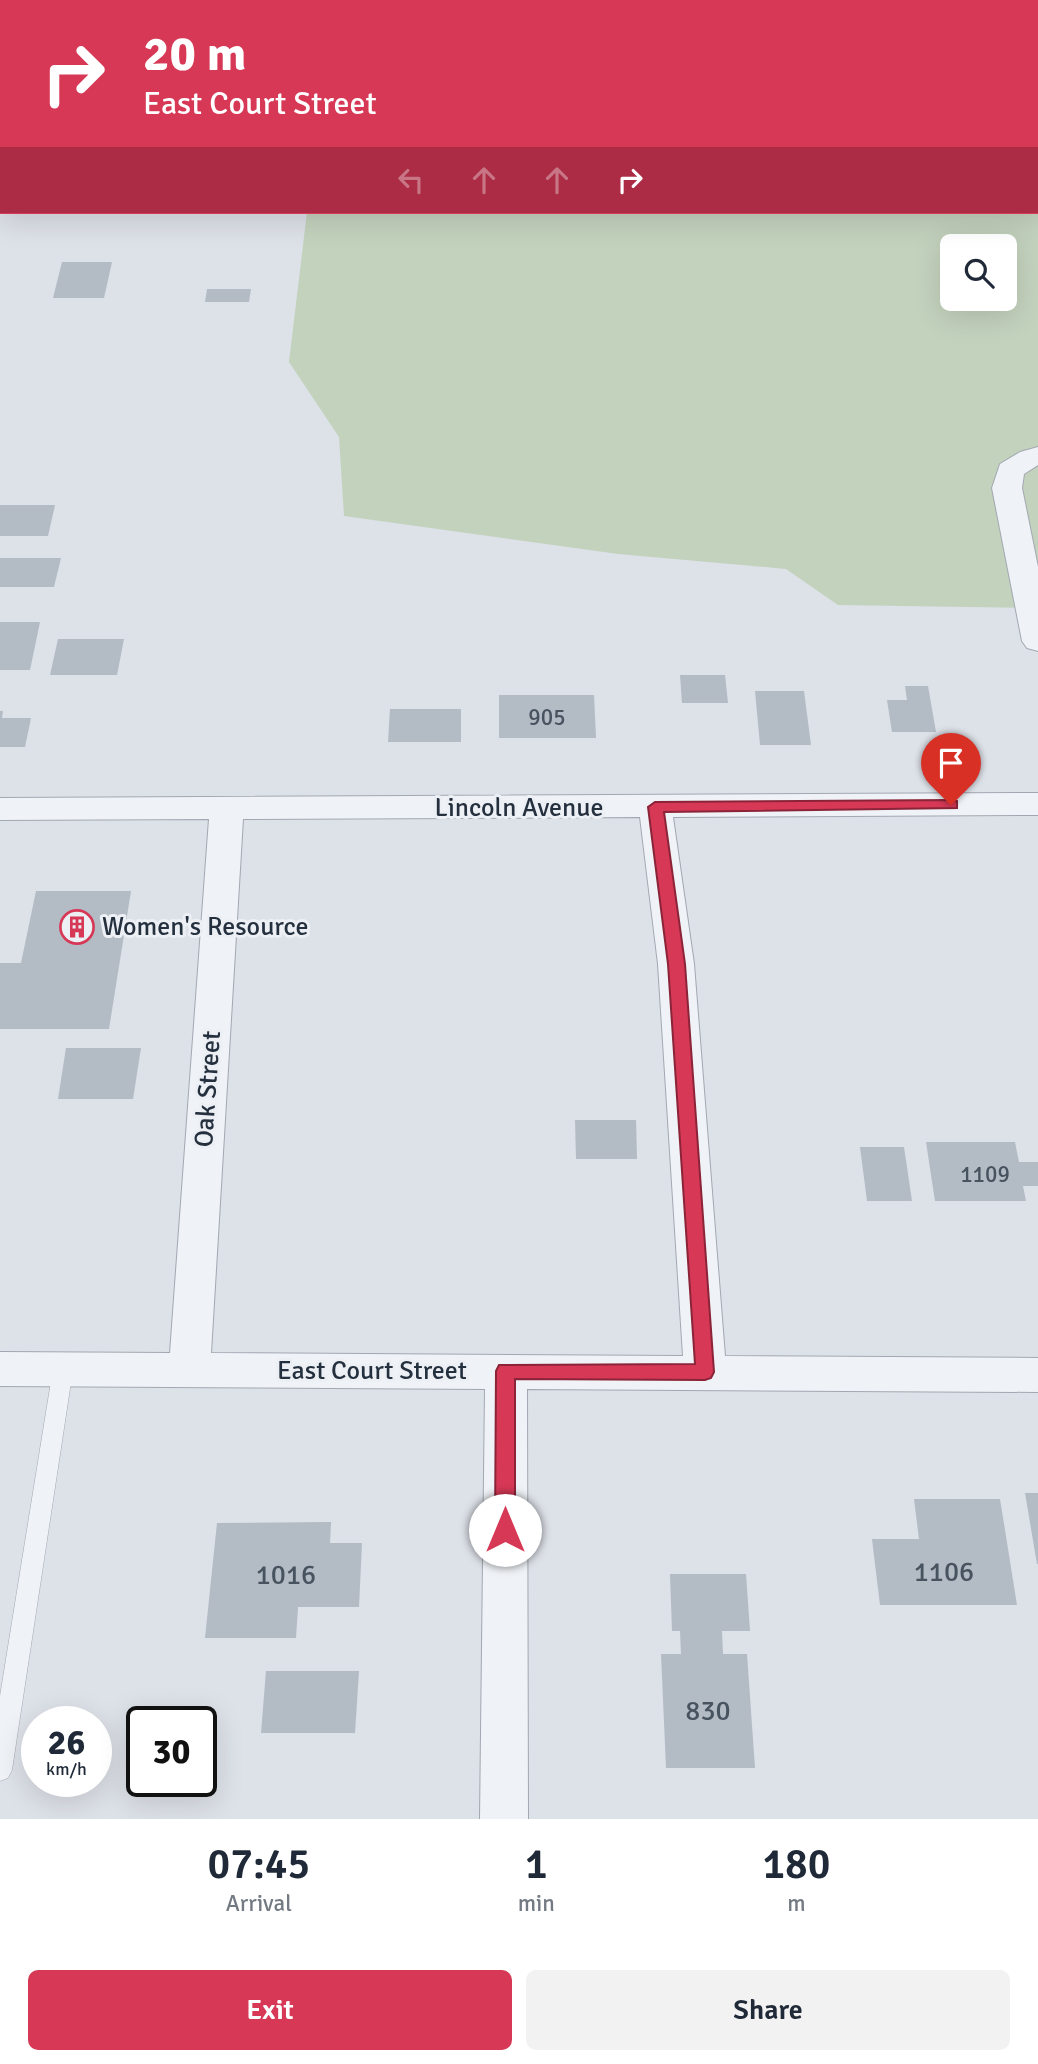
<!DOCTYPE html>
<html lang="en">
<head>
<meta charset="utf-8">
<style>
	body { margin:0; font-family:Signika,sans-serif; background:#f2f2f3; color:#1f2937; height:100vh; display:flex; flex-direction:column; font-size:26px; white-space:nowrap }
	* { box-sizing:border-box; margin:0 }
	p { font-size:23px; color:#747a83 }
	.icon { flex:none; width:38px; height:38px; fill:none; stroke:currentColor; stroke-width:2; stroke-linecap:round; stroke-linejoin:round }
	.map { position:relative; height:1819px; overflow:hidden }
	.sheet { display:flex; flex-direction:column; background:#fff; flex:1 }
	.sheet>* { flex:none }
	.top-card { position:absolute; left:0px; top:0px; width:1040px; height:214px; box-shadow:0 7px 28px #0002; background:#d63856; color:#fff; overflow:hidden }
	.tools { position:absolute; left:940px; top:234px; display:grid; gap:14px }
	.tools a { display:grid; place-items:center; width:77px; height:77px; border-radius:10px; background:#fff; box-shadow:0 7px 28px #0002; font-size:35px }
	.speed { position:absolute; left:21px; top:1706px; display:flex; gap:14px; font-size:35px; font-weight:700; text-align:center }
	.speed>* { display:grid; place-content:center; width:91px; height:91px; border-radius:50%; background:#fff; box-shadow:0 7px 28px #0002; line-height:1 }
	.speed small { font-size:18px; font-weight:400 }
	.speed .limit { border:4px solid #111; border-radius:10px; background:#fff; color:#111 }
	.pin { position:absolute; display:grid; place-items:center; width:60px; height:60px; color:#fff; margin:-72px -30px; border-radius:50% 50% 50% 0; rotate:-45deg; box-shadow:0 0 7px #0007 }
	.pin .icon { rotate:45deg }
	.me { position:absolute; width:77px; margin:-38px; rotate:0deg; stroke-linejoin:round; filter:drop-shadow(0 0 5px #0008) }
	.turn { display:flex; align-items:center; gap:24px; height:147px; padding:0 28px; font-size:32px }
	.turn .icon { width:91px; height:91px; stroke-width:2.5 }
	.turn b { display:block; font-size:49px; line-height:60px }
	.lanes { display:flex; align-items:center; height:66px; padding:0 28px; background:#0003; justify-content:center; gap:35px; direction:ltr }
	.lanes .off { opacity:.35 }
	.eta { display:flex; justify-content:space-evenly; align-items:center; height:119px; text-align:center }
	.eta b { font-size:42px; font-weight:600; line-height:49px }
	.action { display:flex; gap:14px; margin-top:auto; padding:14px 28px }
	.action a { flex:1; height:80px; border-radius:10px; background:#d63856; color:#fff; font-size:28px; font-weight:600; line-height:80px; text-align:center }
	.action a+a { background:#f2f2f3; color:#1f2937 }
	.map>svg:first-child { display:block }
</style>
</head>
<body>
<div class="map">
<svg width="1038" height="1819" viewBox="0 0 1038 1819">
	<rect width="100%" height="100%" fill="#dde1e8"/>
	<!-- green -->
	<g fill="#c3d2bd" fill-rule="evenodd">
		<polygon points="723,0 978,0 982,2 725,2"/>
		<path d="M1038,30V608L838,605L786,569L618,554L344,516L339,437L289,362L307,212H1038ZM952,247H1004V299H952Z"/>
	</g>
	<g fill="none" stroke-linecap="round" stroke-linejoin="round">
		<!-- stream -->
		<polygon fill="#95b1ca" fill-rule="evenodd" points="1018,0 1029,0 1030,2 1019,2"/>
	</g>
	<!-- building -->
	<g fill="#b3bbc5">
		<polygon points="62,262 112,262 104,298 53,298"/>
		<polygon points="207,289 251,289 249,302 205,302"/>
		<polygon points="0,505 55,505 48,536 0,536"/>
		<polygon points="0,558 61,558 54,587 0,587"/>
		<polygon points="0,622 40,622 30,670 0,670"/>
		<polygon points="58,639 124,639 117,675 50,675"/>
		<polygon points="680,675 725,675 728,703 682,703"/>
		<polygon points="905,686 928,686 936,732 892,732 887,700 907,700"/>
		<polygon points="755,691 804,691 811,745 760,745"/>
		<polygon points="499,695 594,695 596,738 499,738"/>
		<polygon points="390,709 461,709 461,742 388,742"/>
		<polygon points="0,711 3,711 2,718 31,718 25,747 0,747"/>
		<polygon points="36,891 131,891 109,1029 0,1029 0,963 21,963"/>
		<polygon points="66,1048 141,1048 133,1099 58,1099"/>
		<polygon points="575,1120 636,1120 637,1159 576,1159"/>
		<polygon points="926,1142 1015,1142 1019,1162 1038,1162 1038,1186 1023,1186 1026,1201 935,1201"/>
		<polygon points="860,1147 904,1147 912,1201 867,1201"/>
		<polygon points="1025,1493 1038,1493 1038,1564 1037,1564"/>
		<polygon points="914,1499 1000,1499 1017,1605 880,1605 872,1539 919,1539"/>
		<polygon points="331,1522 330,1543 362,1543 359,1607 298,1607 296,1638 205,1638 217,1523"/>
		<polygon points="670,1574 746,1574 750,1631 722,1631 723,1654 747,1654 755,1768 666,1768 661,1654 681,1654 680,1631 672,1631"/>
		<polygon points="266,1671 359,1671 355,1733 261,1733"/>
	</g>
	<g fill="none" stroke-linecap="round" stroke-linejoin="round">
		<!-- service casing -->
		<g stroke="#a2a8b2" stroke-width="1">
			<polygon id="service" points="63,1360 70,1363 73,1369 12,1770 8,1778 0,1781 0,1696 53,1369 56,1363"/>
		</g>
		<!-- minor casing -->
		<g stroke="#a2a8b2" stroke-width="2">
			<g id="minor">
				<rect x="245" y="0" width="22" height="2"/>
				<polygon points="1038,447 1038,465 1024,474 1022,488 1038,567 1038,651 1027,648 1022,641 992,488 1000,464 1020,452"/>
				<path d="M1038,793V815L673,817L694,964L725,1356L1038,1358V1392L527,1389L528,1819H480L485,1389L0,1386V1352L170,1353L209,819L0,820V798ZM640,817L658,964L683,1356L211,1353L243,819Z"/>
			</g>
		</g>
		<!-- service -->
		<use href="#service" fill="#eff2f6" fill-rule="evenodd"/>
		<!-- minor -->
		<use href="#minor" fill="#eff2f6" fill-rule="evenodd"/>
		<!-- secondary -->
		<g fill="#fff" fill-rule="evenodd">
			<polygon points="52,0 76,0 51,2"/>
			<polygon points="0,164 2,164 0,186"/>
		</g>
	</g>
	<!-- route -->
	<polygon fill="#d63856" stroke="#8b2438" stroke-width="2" points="951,800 957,801 957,808 664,812 685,964 714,1372 711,1378 705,1380 515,1379 515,1530 512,1536 505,1538 498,1536 495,1530 496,1371 499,1365 695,1364 668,964 648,807 655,802"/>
	<!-- icons -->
	<defs>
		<g id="building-ring" transform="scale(1.75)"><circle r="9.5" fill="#ecf0f5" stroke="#d63856" stroke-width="1.5"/><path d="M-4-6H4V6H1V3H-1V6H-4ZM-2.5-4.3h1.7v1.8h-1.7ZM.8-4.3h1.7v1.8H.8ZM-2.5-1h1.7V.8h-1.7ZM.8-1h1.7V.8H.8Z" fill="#d63856"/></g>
	</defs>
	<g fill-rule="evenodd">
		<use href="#building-ring" x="77" y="927"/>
	</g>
	<g text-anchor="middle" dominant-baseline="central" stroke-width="6" stroke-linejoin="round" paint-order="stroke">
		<!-- number labels -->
		<g font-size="23" fill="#485360">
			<text x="547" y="717">905</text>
			<text x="985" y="1174">1109</text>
		</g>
		<!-- street labels -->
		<g font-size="26" fill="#25303f" stroke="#ecf0f5">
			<text x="519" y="808">Lincoln Avenue</text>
			<text transform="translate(208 1089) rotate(-86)">Oak Street</text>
			<text x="372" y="1371">East Court Street</text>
		</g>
		<!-- poi labels -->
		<g font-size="26" fill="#25303f" stroke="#ecf0f5" text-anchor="start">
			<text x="102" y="927">Women's Resource</text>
		</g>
		<!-- near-number labels -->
		<g font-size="28" fill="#485360">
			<text x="944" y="1572">1106</text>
			<text x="286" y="1575">1016</text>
			<text x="708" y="1711">830</text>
		</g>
	</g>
</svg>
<div class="tools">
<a><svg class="icon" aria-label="search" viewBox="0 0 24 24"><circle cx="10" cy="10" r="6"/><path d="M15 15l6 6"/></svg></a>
</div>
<div class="speed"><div>26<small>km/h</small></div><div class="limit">30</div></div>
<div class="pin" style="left:951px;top:805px;background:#d93025"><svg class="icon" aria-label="arrive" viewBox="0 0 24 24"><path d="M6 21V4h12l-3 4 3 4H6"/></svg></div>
<svg class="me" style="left:505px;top:1530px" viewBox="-20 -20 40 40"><circle r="19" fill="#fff"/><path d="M0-13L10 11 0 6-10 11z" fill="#d63856"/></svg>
<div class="top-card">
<div class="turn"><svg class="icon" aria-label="right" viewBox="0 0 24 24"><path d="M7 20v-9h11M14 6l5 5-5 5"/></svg><div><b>20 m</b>East Court Street</div></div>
<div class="lanes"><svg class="icon off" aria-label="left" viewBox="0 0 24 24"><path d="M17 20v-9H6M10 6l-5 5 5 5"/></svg><svg class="icon off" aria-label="ahead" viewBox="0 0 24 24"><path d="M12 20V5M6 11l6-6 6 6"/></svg><svg class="icon off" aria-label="ahead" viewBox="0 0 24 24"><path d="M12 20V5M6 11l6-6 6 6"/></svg><svg class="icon" aria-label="right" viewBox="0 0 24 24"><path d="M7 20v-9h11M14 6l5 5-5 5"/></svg></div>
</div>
</div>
<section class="sheet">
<div class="eta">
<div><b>07:45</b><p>Arrival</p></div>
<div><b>1</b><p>min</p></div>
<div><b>180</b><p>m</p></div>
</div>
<div class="action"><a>Exit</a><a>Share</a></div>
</section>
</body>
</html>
